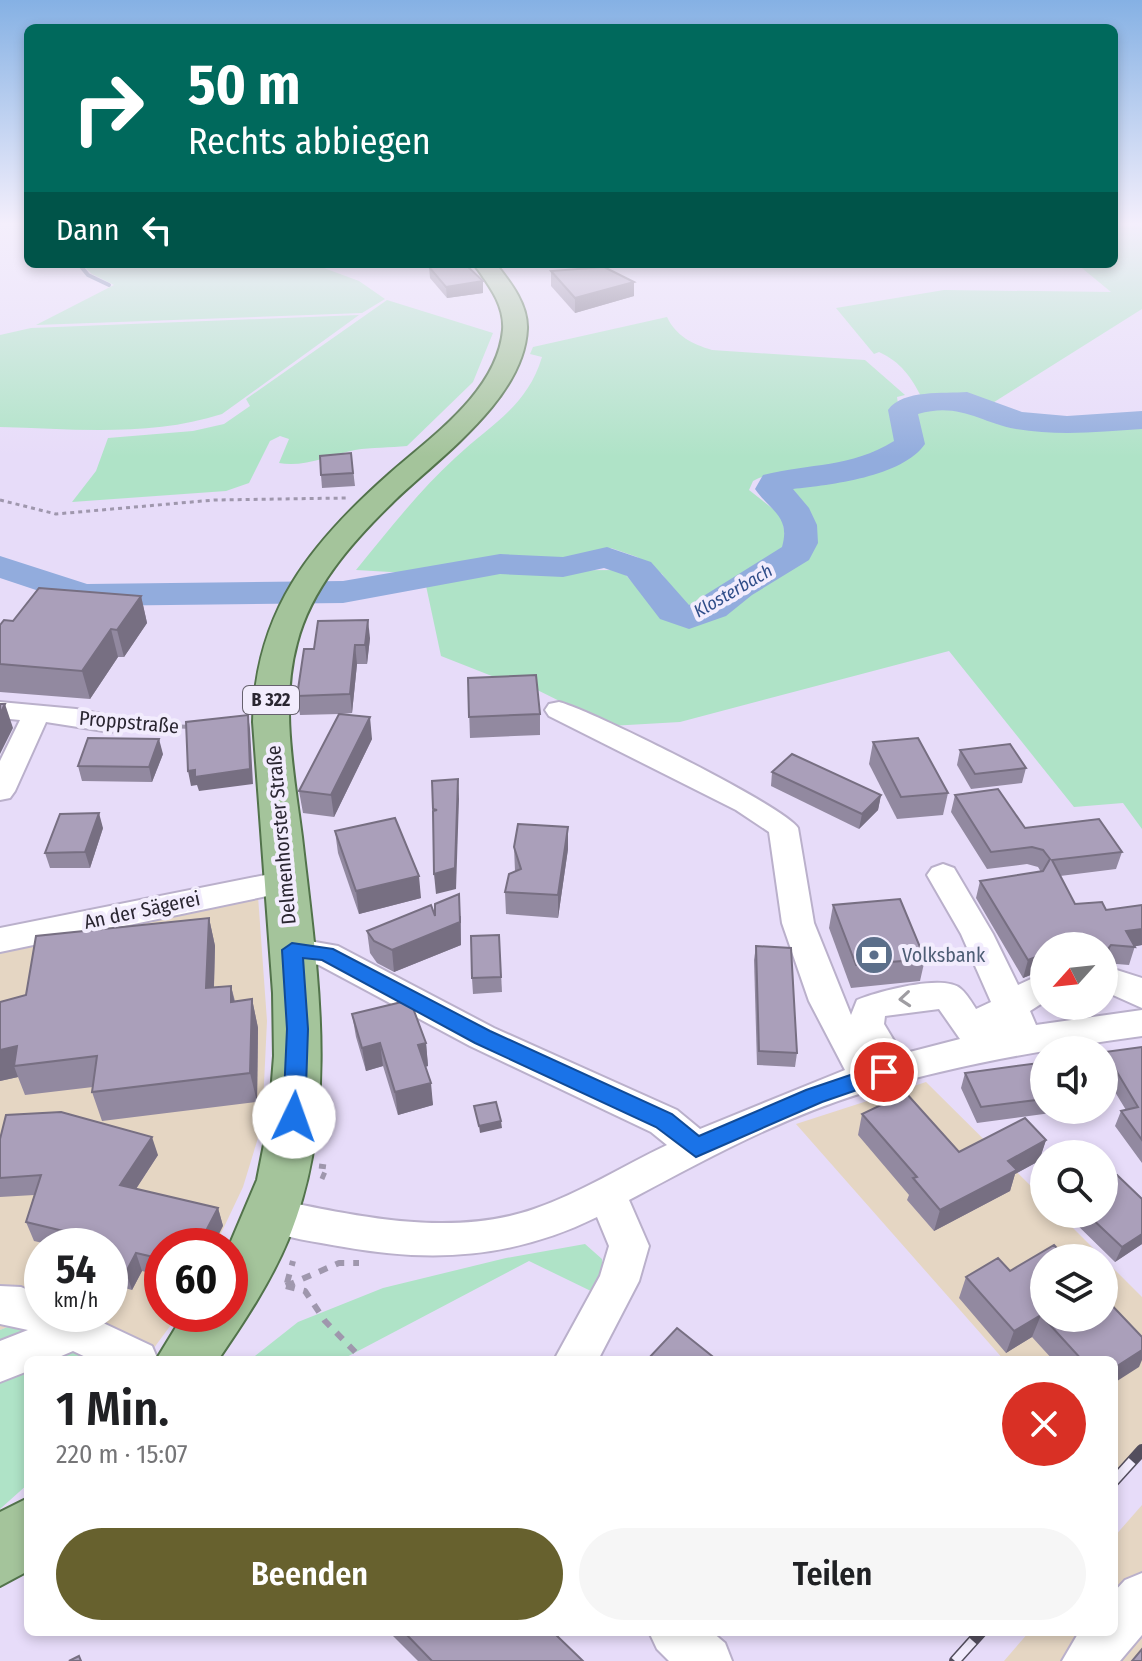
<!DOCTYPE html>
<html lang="de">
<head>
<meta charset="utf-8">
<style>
	body { margin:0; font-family:"Fira Sans Condensed",sans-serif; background:#f6f6f6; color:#202124; height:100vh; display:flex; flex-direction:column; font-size:30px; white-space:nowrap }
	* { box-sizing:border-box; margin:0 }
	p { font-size:26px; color:#757577 }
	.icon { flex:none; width:44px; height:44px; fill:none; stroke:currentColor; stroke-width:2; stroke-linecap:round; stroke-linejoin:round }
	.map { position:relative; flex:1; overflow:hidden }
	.sheet { position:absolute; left:24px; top:1356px; width:1094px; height:280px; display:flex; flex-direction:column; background:#fff; border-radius:12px; box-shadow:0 4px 12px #0003 }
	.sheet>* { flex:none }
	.banner { position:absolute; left:24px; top:24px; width:1094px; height:244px; border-radius:12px; box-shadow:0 4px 12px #0003; background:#00695c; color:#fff; overflow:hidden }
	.needle { width:52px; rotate:243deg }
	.buttons { position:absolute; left:1030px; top:932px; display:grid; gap:16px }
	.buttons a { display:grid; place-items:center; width:88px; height:88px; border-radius:50%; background:#fff; box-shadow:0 4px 12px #0003; font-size:40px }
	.speed { position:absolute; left:24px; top:1228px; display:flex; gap:16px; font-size:40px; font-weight:700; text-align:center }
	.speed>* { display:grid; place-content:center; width:104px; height:104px; border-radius:50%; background:#fff; box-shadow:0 4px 12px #0003; line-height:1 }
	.speed small { font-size:20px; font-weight:400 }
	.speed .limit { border:12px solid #d22; background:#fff; color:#111 }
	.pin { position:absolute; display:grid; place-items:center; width:68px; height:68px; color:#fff; margin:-34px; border:4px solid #fff; border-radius:50%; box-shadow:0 2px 8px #0007 }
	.me { position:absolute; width:88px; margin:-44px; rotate:3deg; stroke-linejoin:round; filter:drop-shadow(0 0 6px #0008) }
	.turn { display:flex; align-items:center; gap:28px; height:168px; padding:0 32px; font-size:36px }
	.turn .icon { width:104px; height:104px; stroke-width:2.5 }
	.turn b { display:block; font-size:56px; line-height:68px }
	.then { display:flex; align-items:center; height:76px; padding:0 32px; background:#0003; gap:16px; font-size:30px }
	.round { display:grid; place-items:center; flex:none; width:84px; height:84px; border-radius:42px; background:#f6f6f6 }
	.head { display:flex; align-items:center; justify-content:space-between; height:136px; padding:0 32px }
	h1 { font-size:48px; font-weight:600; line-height:60px }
	.action { display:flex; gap:16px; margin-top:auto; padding:16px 32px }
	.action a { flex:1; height:92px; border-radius:48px; background:#67612e; color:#fff; font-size:32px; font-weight:600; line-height:92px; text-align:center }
	.action a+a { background:#f6f6f6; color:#202124 }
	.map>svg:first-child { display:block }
</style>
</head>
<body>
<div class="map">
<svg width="1142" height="1661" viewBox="0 0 1142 1661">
	<rect width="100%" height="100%" fill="#e7dcf9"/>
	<!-- industrial -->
	<g fill="#e5d6c3" fill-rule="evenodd">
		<path d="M258,896L267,1021L262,1125L243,1187L215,1246H162V1314H179L145,1360L20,1322L0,1330V949ZM42,1246H110V1314H42Z"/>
		<polygon points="926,1082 1044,1199 1044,1214 1059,1214 1103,1258 1044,1258 1044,1318 1104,1318 1104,1259 1142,1297 1142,1450 1114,1481 1114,1360 1004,1360 796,1124"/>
		<polygon points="1142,1505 1142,1661 1004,1661 1029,1632 1114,1632 1114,1537"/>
	</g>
	<!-- green -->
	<g fill="#afe3c7">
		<path d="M1142,225V309L991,404L958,397L922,398C911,377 901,362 879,352L874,354L836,308L944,290L1111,292L1077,264H1114V227Z"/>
		<polygon points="82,264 313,264 359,281 385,299 362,313 36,325 114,285 92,274"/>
		<path d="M387,300L493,333L473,382L407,446C390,448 372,447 355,450C331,455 303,468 279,463L289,439L280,436L270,441L249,483L226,491L72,502L96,471L108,438L193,431L224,424L250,406L246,399Z"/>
		<path d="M359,315L222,414C151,437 74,429 0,427V335L31,328Z"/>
		<path d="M667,317C676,336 692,344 712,350L865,360L905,395L897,397L901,424L899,438C876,455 852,466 823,470C799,473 774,469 753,481L749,490L782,516L785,537L782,549L696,608L685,606L662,574L637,557L611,548L558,559L498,557L408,573L356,570C388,531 418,492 455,458C491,424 527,407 542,357L530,354L533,347Z"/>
		<path d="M964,404L1016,423L1066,428L1142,425V829L1123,803L1074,807L949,651L680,722L610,726L509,676L502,680L441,656L425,581L488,571L621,570L658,610L678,622L700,620L755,584L799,562L808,525L807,508L782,492L786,486C832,480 870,468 912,447L907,414L917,408Z"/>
		<polygon points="585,1244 602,1259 603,1280 595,1293 529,1261 341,1360 250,1360 298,1322 383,1288 506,1258"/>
		<polygon points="20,1322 99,1360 28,1360 28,1484 0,1509 0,1330"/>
	</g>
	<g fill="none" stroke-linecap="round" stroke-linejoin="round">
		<!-- stream -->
		<polyline stroke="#7384a9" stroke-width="4" points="79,264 88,275 109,285"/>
		<!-- river -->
		<path fill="#92acdd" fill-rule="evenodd" d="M967,392L1022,412L1067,416L1142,411V429C1100,432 1058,436 1016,429C979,422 959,402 918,414L925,444C902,477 830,485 793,489L809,508L817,525L818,543L809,560L752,595L726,616L689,629L660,619L627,576L604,568L563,577L500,574L343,603L84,606L0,578V556L87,584L343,581L500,554L563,557L607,547L651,562L689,605L782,547C791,516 770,511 755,489L763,475C811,463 850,468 894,441L888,410C903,389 944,394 967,392Z"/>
		<!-- minor casing -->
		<g stroke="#bab0cb" stroke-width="4">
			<g id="minor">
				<polygon points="0,702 76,709 120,718 124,724 120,730 110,732 46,722 15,791 10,798 0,800 0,761 20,720 0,718"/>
				<path d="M559,702C591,710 784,806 798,828L814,923L851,1015L857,1000C877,992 944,973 961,989C967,994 972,1003 976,1009L991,1002L961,934L927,875L932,868L943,864L954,868L993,934L1018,985L1044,973V1002L1030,1011L1036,1025L1142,1010V1036C1047,1049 954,1065 862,1093C781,1118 704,1160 629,1200L649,1246L639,1281L598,1360H554L600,1276L609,1246L597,1217C514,1258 434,1263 344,1247C316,1242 286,1238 259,1228L253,1216L259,1204L273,1199C356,1216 451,1238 534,1209C580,1193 623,1166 667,1145L651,1132L470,1046L319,965L280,958L276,950L280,942L292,938L338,946L494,1028L677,1110L700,1129L845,1070L809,1001L782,923L769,832L736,810L549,716L545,710L549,704ZM939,1009L960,1039L902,1054L884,1024L885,1016Z"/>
				<polygon points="285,871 296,874 301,882 296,890 0,952 0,928"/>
				<polygon points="1104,966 1142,978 1142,1008 1104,991"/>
				<polygon points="0,1286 21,1287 42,1296 42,1314 84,1314 152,1346 158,1360 92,1360 73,1351 52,1360 28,1360 28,1371 0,1382 0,1341 28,1330 0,1324"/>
				<polygon points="1142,1573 1142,1635 1120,1661 1062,1661 1079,1632 1114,1632 1114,1592 1125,1580"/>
				<polygon points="649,1632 712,1632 725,1643 732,1661 669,1661 657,1649"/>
			</g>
		</g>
		<!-- major casing -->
		<g stroke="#52734b" stroke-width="4">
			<g id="major">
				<path d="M474,264H496C510,282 528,304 527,329C524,399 438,458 392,503C352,542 311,588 297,643C280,705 294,774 302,837C317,970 341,1112 288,1240C270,1283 244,1322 218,1360H156L184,1314H230L229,1246L257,1180L269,1119L274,1056L273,993L253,722C255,612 310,544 389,474C432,436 497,392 503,330C505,304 487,283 474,264Z"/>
				<polygon points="28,1498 28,1571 0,1586 0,1512"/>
			</g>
		</g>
		<!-- path-far3 -->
		<polyline stroke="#9f97ad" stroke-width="3" stroke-dasharray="4 4" stroke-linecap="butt" points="0,500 56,514 214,500 346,498"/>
		<!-- path-far2 -->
		<polyline stroke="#9f97ad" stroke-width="4" stroke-dasharray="6 6" stroke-linecap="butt" points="132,725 192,727"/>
		<!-- path-far1 -->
		<polyline stroke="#9f97ad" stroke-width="5" stroke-dasharray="7 7" stroke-linecap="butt" points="319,1166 327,1167 321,1181"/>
		<!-- path -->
		<g stroke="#9f97ad" stroke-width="6" stroke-dasharray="9 9" stroke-linecap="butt">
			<polyline points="287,1283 293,1261"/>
			<polyline points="286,1286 339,1263 359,1263"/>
			<polyline points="286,1286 305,1291 325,1321 363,1360"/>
		</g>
		<!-- minor -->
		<use href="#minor" fill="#fff" fill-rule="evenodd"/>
		<!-- major -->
		<use href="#major" fill="#a4c49b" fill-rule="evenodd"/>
		<!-- rail casing -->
		<g stroke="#534e5d" stroke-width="12">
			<g id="rail">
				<polyline points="1114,1481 1142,1450"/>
				<polyline points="955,1661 981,1632"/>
			</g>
		</g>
		<!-- rail -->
		<use href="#rail" stroke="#f2ecfd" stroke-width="9" stroke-dasharray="27" stroke-linecap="butt"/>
	</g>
	<!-- wall -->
	<g fill="#9289a0">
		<polygon points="429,267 483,281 483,293 447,298 430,278"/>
		<polygon points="551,271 634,296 575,313 551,286"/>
		<polygon points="351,453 355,486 322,488 321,475"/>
		<polygon points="141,596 147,623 124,657 118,657 90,699 0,692 0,625 13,621"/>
		<polygon points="370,638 367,664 357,664 352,713 341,714 372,739 334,817 303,813 299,791 339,714 300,715 297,696 314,649"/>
		<polygon points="468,678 540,714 540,735 470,738"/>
		<polygon points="873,742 948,793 943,815 897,819 869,764"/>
		<polygon points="960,750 1026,768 1022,783 971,789 957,765"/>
		<polygon points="163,754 152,782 82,781 78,766"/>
		<polygon points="772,772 881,795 878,810 859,829 771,786"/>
		<polygon points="955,795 1025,828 1122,852 1116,869 1060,876 1075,904 1106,910 1142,945 1135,946 1129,965 1105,963 1104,964 1104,946 1044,946 1044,971 1043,970 1023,978 976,898 980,881 1041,872 1038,867 1027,864 987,869 951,812"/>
		<polygon points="103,828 90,868 50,868 45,853"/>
		<polygon points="335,831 421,898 359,914 338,853"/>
		<polygon points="514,847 568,849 558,918 506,914 505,892 515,871"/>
		<polygon points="833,905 925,959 920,981 851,988 829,928"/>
		<polygon points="435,916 461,916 461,945 394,972 377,963 370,953 367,931"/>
		<polygon points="209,918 215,946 214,987 231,986 235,1001 252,999 258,1028 257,1102 102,1121 92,1092 93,1087 25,1095 18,1077 0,1081 0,1002 26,995"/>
		<polygon points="499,935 502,992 473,994 472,978"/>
		<polygon points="756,946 797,1053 795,1067 757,1065 754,960"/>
		<polygon points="352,1014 426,1043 428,1066 425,1067 433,1105 398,1115 383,1066 366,1071 356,1037"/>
		<polygon points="1142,1047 1142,1163 1115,1126 1121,1111 1126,1110 1104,1074 1104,1055 1105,1052"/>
		<polygon points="965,1073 1044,1073 1044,1110 1052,1110 1051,1113 977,1123 961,1088"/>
		<polygon points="862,1114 959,1152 1046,1140 1039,1161 1015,1174 1010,1191 934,1231 907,1200 909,1195 858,1135"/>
		<polygon points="0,1139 158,1155 136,1189 218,1208 223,1226 162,1246 162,1276 142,1271 132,1290 110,1284 110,1246 56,1246 34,1241 26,1222 34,1195 0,1197"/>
		<polygon points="1142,1199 1142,1244 1115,1262 1066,1214 1104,1214"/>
		<polygon points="1010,1271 1139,1367 1114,1360 1053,1360 1032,1337 1006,1353 959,1298 966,1277"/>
		<polygon points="389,1632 553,1632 583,1661 418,1661"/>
	</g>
	<!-- shaded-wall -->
	<g fill="#776f82">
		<polygon points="483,281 483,293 447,298 446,287"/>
		<polygon points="634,282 634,296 575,313 575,298"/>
		<polygon points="141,596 147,623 124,657 117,630"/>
		<polygon points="368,620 370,638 367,664 365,645"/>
		<polygon points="111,629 118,657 90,699 82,671"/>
		<polygon points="355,645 357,664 352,713 350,694"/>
		<polygon points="5,704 13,728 0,754 0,714"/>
		<polygon points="248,715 250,729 253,784 199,791 197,785 191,786 188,771"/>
		<polygon points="370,717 372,739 334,817 331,795"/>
		<polygon points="159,739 163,754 152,782 149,767"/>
		<polygon points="458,779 459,799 456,889 436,894 434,874"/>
		<polygon points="881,795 878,810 859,829 862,814"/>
		<polygon points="99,813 103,828 90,868 85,852"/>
		<polygon points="568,827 568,849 558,918 558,895"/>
		<polygon points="419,876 421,898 359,914 356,891"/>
		<polygon points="459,894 461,945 394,972 392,950"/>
		<polygon points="209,918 215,946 213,1017 206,988"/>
		<polygon points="1142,929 1142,945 1132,947 1126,931"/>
		<polygon points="1111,945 1105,963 1104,964 1104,960 1107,950"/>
		<polygon points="1044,954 1043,970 1023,978 1028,960"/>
		<polygon points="231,986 237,1014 231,1002"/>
		<polygon points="252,999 258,1028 257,1102 250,1073"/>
		<polygon points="380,1043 383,1066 366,1071 362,1048"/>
		<polygon points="426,1043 428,1066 420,1068 418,1045"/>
		<polygon points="17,1046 14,1066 18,1077 0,1081 0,1050"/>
		<polygon points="431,1083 433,1105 398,1115 395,1092"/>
		<polygon points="501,1121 502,1128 480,1133 479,1126"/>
		<polygon points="152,1137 158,1155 126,1204 120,1185"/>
		<polygon points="1046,1140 1039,1161 1015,1174 1010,1191 934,1231 940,1210 1008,1161"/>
		<polygon points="218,1208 223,1226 213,1246 198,1246"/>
		<polygon points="1142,1234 1142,1244 1115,1262 1122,1247"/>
		<polygon points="136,1253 142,1271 132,1290 126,1272"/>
		<polygon points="1041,1315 1032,1337 1006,1353 1014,1331"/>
		<polygon points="1142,1350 1142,1360 1139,1367 1114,1383 1114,1368"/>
	</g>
	<!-- building -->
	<g fill="#aa9fba" stroke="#776f82" stroke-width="2">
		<polygon points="446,264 465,264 483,281 446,287 429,267"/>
		<polygon points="604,267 634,282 575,298 551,271"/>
		<polygon points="351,453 353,473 321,475 320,456"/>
		<polygon points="39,588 141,596 117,630 111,629 82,671 0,664 0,625 4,620 13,621"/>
		<polygon points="368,620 365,645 355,645 350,694 297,696 304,649 314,649 318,621"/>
		<polygon points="536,675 540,714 469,717 468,678"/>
		<polygon points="0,704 5,704 0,714"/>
		<polygon points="339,714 370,717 331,795 299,791"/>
		<polygon points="248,715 250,769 195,777 195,770 188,771 186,722"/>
		<polygon points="88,738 159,739 149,767 78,766"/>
		<polygon points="918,738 948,793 901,797 873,742"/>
		<polygon points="1010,744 1026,768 975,774 960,750"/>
		<polygon points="792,754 881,795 862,814 772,772"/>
		<polygon points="458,779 455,868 434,874 433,811 437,810 433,809 432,781"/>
		<polygon points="998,789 1025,828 1099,819 1122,852 1052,860 1075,904 1102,902 1106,910 1142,905 1142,929 1126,931 1135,947 1111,945 1107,950 1104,951 1104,946 1044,946 1044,954 1028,960 980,881 1043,871 1050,859 1043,850 1032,847 991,852 955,795"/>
		<polygon points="99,813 85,852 45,853 60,814"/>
		<polygon points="395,818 419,876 356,891 335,831"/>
		<polygon points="518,824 568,827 558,895 505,892 509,874 521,869 514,847"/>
		<polygon points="459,894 460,922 392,950 374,941 367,931 431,905 435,916 435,904"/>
		<polygon points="900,899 925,959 856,965 833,905"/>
		<polygon points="209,918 206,988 231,986 231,1002 252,999 250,1073 92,1092 97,1056 14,1066 17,1046 0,1050 0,1002 26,995 36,936"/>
		<polygon points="499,935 501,977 472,978 471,936"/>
		<polygon points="756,946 791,948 797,1053 759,1051"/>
		<polygon points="410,1000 426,1043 418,1045 431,1083 395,1092 380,1043 362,1048 352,1014"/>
		<polygon points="1142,1047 1142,1140 1121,1111 1138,1107 1105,1052"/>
		<polygon points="1039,1063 1044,1073 1044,1099 981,1107 965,1073"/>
		<polygon points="906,1093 959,1152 1025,1118 1046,1140 1008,1161 1017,1170 940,1210 913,1178 917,1177 862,1114"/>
		<polygon points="496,1102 501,1121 479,1126 474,1106"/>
		<polygon points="61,1112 152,1137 120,1185 218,1208 198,1246 162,1246 162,1259 136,1253 126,1272 110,1268 110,1246 78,1246 84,1236 26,1222 41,1175 0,1178 0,1139 6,1115"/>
		<polygon points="1117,1175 1142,1199 1142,1234 1122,1247 1087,1214 1104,1214 1104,1183"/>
		<polygon points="1054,1245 1066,1258 1044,1258 1044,1318 1104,1318 1104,1297 1142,1337 1142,1350 1114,1368 1114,1360 1082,1360 1041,1315 1014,1331 966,1277 998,1258 1010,1271"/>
		<polygon points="677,1328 717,1360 647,1360"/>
		<polygon points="404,1632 553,1632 583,1661 432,1661"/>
		<polygon points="1142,1649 1142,1661 1132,1661"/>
		<polygon points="79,1656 81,1661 69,1661"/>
	</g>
	<!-- one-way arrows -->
	<defs><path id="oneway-chevron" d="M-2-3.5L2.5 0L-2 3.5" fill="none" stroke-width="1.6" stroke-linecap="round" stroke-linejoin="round" transform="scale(2)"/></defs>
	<use stroke="#9f9da2" href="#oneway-chevron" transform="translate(905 999) rotate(175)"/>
	<!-- sky -->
	<linearGradient id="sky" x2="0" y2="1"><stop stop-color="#85b1e4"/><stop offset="0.49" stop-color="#f4effc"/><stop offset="1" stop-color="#f4effc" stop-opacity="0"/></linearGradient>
	<rect width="1142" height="457" fill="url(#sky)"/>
	<!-- route -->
	<polygon fill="#1a73e8" stroke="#114b97" stroke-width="2" points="292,943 333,949 490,1031 672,1114 699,1136 806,1090 877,1066 884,1063 895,1072 892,1078 822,1102 696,1157 656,1127 475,1043 322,960 303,958 308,1029 305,1117 302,1123 286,1123 283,1117 287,1029 282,950"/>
	<!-- icons -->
	<defs>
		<g id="bank-disc" transform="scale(2)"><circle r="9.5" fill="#5c6f8a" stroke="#f2ecfd"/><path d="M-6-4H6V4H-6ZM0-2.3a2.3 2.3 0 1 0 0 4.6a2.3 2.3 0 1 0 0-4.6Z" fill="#fff"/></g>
	</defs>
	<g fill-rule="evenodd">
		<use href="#bank-disc" x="874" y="955"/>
	</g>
	<g text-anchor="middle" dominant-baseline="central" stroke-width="8" stroke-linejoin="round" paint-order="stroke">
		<!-- far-water labels -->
		<g font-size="18" font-style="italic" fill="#2f4d89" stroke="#f2ecfd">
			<text transform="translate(733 591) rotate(-30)">Klosterbach</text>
		</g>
		<!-- shield labels -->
		<rect fill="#f2ecfd" stroke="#66616e" stroke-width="2" x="243" y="686" width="56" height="28" rx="6"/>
		<g font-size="18" font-weight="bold" fill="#2a2631">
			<text x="271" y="700">B 322</text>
		</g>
		<!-- street labels -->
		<g font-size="20" fill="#2a2631" stroke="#f2ecfd">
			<text transform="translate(129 722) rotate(5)">Proppstraße</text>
			<text transform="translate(281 835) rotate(-95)">Delmenhorster Straße</text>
			<text transform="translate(142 910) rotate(-12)">An der Sägerei</text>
		</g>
		<!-- service labels -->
		<g font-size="20" fill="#4e5e75" stroke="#f2ecfd" text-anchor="start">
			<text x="902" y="955">Volksbank</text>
		</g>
	</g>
</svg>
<div class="buttons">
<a><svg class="needle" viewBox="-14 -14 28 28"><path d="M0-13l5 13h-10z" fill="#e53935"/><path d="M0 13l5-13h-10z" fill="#757577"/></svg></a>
<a><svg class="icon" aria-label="sound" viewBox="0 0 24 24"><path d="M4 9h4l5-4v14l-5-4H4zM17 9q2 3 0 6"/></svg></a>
<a><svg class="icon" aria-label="search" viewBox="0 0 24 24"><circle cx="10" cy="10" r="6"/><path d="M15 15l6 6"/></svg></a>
<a><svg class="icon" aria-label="layers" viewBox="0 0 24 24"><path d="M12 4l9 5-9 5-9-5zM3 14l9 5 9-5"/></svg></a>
</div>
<div class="speed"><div>54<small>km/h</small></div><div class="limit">60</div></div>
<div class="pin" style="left:884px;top:1072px;background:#d93025"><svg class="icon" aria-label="arrive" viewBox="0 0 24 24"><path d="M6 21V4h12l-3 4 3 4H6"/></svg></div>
<svg class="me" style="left:294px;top:1117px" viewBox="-20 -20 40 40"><circle r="19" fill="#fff"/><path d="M0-13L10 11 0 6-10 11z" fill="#1a73e8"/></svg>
<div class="banner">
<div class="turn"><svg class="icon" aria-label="right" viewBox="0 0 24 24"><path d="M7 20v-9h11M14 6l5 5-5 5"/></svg><div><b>50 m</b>Rechts abbiegen</div></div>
<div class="then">Dann<svg class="icon" aria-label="left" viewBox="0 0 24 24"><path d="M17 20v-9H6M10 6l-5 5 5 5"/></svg></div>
</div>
<section class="sheet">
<div class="head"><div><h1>1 Min.</h1><p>220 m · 15:07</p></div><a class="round" style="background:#d93025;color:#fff"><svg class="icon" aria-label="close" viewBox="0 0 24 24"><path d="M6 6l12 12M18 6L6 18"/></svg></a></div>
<div class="action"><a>Beenden</a><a>Teilen</a></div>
</section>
</div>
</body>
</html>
